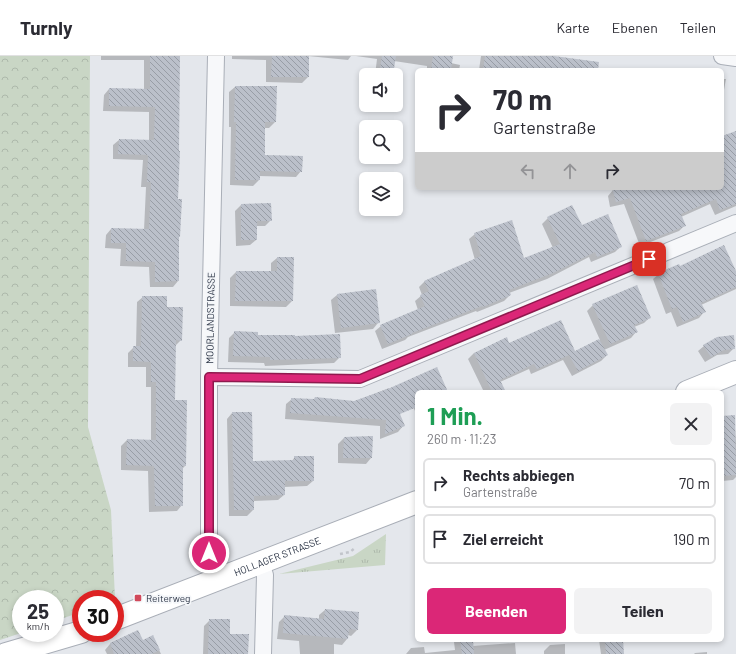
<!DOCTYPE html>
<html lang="de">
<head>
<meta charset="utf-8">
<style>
	body { margin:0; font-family:Barlow,sans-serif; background:#f2f2f3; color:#2b2b33; height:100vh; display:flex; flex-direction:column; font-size:15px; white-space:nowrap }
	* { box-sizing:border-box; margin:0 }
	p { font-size:13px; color:#7c7c81 }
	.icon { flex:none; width:22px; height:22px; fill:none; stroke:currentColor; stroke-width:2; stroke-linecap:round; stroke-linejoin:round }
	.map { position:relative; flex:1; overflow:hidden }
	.panel { position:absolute; left:415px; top:334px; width:309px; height:252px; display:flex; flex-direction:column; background:#fff; border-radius:6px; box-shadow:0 2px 6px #0003 }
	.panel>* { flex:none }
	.hud { position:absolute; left:415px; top:12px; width:309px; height:122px; border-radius:6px; box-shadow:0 2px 6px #0003; background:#fff; color:#2b2b33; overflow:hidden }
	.fabs { position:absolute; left:359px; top:12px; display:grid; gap:8px }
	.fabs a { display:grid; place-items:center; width:44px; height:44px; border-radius:6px; background:#fff; box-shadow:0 2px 6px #0003; font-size:20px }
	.speed { position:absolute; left:12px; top:534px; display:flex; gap:8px; font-size:20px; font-weight:700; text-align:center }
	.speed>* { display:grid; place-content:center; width:52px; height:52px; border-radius:50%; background:#fff; box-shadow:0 2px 6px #0003; line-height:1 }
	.speed small { font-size:10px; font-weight:400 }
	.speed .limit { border:6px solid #d22; background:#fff; color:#111 }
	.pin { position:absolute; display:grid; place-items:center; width:34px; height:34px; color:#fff; margin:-17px; border-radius:8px; box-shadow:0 2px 6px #0006 }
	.me { position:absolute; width:44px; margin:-22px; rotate:0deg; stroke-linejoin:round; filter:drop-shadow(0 0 3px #0008) }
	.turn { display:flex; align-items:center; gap:14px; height:84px; padding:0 12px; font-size:18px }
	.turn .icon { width:52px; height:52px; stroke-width:2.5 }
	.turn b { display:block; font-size:28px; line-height:34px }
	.lanes { display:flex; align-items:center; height:38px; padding:0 12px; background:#0003; justify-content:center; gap:20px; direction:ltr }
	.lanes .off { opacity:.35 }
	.round { display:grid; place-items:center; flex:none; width:42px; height:42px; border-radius:6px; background:#f2f2f3 }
	.summary { display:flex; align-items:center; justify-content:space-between; height:68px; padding:0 12px }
	h1 { font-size:24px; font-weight:700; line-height:30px; color:#1e9e55 }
	.primary-button { display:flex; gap:8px; margin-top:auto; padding:8px 12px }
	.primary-button a { flex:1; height:46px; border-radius:6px; background:#db2777; color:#fff; font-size:16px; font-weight:700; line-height:46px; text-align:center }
	.primary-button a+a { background:#f2f2f3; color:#2b2b33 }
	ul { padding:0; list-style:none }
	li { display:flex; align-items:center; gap:12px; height:50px; margin:0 8px 6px; padding:0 4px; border:2px solid #e1e1e2; border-radius:6px }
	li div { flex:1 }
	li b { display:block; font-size:15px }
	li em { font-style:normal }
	header { display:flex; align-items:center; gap:24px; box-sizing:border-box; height:56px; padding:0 20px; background:#fff; border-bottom:1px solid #e1e1e2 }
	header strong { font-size:19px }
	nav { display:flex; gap:22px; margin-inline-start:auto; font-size:14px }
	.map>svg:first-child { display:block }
</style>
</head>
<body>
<header>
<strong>Turnly</strong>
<nav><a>Karte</a><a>Ebenen</a><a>Teilen</a></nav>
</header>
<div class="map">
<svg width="736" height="598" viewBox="0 0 736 598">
	<defs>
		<pattern id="grass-tufts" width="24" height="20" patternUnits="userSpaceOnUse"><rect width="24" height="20" fill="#c9d6c5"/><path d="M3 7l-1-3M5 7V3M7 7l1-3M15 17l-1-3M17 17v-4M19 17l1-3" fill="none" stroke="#adb8ab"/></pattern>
		<pattern id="forest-crowns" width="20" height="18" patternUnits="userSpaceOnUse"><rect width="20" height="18" fill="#c9d6c5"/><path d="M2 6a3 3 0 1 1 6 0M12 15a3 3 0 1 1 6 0" fill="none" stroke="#adb8ab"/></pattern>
		<pattern id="building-back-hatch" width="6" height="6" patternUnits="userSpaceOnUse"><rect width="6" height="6" fill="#bbc0ca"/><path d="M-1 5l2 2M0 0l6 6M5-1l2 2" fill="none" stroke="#989da6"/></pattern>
	</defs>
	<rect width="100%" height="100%" fill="#e4e7ec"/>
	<!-- grass -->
	<polygon fill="url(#grass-tufts)" points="386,478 385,509 279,518 353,500"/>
	<!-- forest -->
	<polygon fill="url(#forest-crowns)" points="0,0 90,0 88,371 111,454 115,543 81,543 81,556 55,565 55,543 21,543 21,577 0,584"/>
	<!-- shadow -->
	<g fill="#0003">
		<polygon points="101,0 179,0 177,144 179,181 178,183 178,225 173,231 150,231 149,211 120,210 121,193 105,192 106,179 111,173 144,174 146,131 141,131 143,104 113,103 113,89 119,84 149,85 149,56 103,55 104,39 109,33 144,34 144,4 101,4"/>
		<polygon points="232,0 351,0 348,4 308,0 308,21 302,27 266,26 266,4 232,3"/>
		<polygon points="356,0 452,0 451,7 460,9 459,14 427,14 427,10 394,5 392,19 375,19 377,3"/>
		<polygon points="481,0 533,0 605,14 479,14"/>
		<polygon points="722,23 726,23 722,45"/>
		<polygon points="235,31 276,31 275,66 269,72 264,72 264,100 301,115 296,121 259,120 259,124 253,130 230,129 231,71 229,71 229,36"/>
		<polygon points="370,49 387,49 381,56 369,54"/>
		<polygon points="736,76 736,150 715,159 710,148 681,161 684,170 679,175 640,190 624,148 610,151 608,140 613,134 623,132 722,132 722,82"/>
		<polygon points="241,149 271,164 265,170 256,170 256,184 250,189 236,190 235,155"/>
		<polygon points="548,162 582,170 621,190 615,196 591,206 589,201 547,223 509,237 510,239 504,245 477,256 476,255 408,281 405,284 382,293 375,275 381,270 418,254 415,245 422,239 419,231 425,225 475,204 469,183 475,178 523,203 553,192 542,168"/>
		<polygon points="277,202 292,245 286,251 230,250 230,222 236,216 271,216 271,207"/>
		<polygon points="679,211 736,217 736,233 701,249 704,256 699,262 677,271 671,256 666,258 653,223 659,218"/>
		<polygon points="375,234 378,267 373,273 335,277 331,244 337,239"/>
		<polygon points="143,241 166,252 181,284 175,290 174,345 185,410 182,413 182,449 177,455 149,456 148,415 121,414 121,390 127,384 151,385 151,331 146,331 146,311 128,311 128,297 134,291 136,291 137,246"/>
		<polygon points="593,249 650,261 644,267 634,271 636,276 631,282 604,294 607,299 601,305 572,320 563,304 531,318 529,313 500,326 504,336 484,336 468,303 474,297 509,289 575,297 600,284 587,255"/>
		<polygon points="235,276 257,280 340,301 334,307 265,310 264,307 228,306 229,282"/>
		<polygon points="704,290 734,292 728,298 717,299 705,306 698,295"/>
		<polygon points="403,330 447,336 417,336 417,359"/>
		<polygon points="389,332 403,370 398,376 380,383 380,370 285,363 286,348 292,343 354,346"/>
		<polygon points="232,357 252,406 291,406 295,401 313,425 307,430 284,431 284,439 278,444 253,445 253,454 247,460 229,460 227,363"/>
		<polygon points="734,360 736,386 736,421 733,424 722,425 722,361"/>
		<polygon points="344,382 371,402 366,408 338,407 338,388"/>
		<polygon points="325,554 357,574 351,580 348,579 347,583 342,589 334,588 334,598 300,598 299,585 277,583 279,566 285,560 319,563 319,559"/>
		<polygon points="210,564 229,579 247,598 203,598 204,570"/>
		<polygon points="138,576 142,586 153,581 161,598 107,598 105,594 110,588"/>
		<polygon points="457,584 472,584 472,590 515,587 516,598 406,598 411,592 424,591 425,597 455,594 454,586"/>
		<polygon points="599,584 622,584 623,598 601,598"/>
		<polygon points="565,588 565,598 544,598 544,595 550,589"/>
		<polygon points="707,596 707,598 694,598 695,597"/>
	</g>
	<!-- building -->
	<g fill="url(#building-back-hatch)">
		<polygon points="150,0 180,0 179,95 180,95 178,143 182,143 180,181 179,181 179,225 155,226 155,206 126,205 126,187 111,187 111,172 149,173 151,126 147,126 148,99 118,98 119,83 154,84 155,51 109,50 109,32 150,33"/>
		<polygon points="272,0 309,0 309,21 271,21"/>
		<polygon points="382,0 396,0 393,19 379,19"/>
		<polygon points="433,0 453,0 451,14 431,14"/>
		<polygon points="485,0 554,0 599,6 598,14 483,14"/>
		<polygon points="235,30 277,30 276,66 265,66 265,99 303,100 302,116 260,115 260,124 235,124 236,66 234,66"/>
		<polygon points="736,75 736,148 720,154 716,143 681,158 686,170 646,185 630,142 616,146 612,132 722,132 722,80"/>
		<polygon points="271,147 272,165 257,165 257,184 241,184 241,148"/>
		<polygon points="572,149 582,169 608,158 622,191 597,201 595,196 553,217 509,234 511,239 483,251 482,250 412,277 412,278 388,288 380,269 425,250 420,239 429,235 424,225 481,200 474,177 512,164 524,202 560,188 547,161"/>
		<polygon points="724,189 736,215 736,231 701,247 706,256 683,266 677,251 672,253 658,217 679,208 680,210"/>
		<polygon points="277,201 294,201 293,245 235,245 236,215 277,215"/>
		<polygon points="637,229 651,262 634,269 638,276 610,288 592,248"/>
		<polygon points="376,233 380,267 341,272 337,238"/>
		<polygon points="142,240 167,240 167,251 183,251 182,285 176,284 175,344 187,344 186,410 183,410 183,450 155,450 154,410 126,409 127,383 156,384 156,326 151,326 151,306 133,305 133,290 141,290"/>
		<polygon points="561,264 575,295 599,283 608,299 578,315 569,299 537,313 534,308 500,324 506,336 492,336 474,297 507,281 509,287"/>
		<polygon points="234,275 258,276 258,279 295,279 295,280 340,278 341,302 270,304 270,301 233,300"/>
		<polygon points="734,279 735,293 724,294 711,301 703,289 717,281"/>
		<polygon points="437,311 448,336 417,336 417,351 400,358 405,370 385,378 386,364 290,357 291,342 314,343 315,341 354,345 390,332"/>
		<polygon points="232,356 252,356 253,405 294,404 294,400 314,400 314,425 285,425 285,439 254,440 254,454 234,454"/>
		<polygon points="735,359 736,419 722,420 722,360"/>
		<polygon points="373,380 372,402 343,402 344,381"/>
		<polygon points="325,553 359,556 358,574 349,573 348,583 283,577 284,559 324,563"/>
		<polygon points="209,563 230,563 230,578 249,578 248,598 208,598"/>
		<polygon points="138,574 143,584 153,579 160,594 152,598 114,598 110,587"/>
		<polygon points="460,584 473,584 474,598 462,598"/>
		<polygon points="605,584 623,584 624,598 606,598"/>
	</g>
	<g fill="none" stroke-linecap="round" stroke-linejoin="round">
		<!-- street casing -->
		<g stroke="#a9aeb7" stroke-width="18">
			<g id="street">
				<polyline points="216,0 209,321 209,497 217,524"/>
				<polyline points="722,0 736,2"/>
				<polyline points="209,321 360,323 736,167"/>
				<polyline points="261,507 265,519 263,598"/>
			</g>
		</g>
		<!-- secondary casing -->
		<g stroke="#a9aeb7" stroke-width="24">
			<g id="secondary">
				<polyline points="687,336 736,316"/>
				<path id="s1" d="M115,563L417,446"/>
				<polyline points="6,598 81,576"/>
			</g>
		</g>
		<!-- path -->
		<polyline stroke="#c2c5cb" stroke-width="2.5" stroke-dasharray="3 3" stroke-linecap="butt" points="340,498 350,496 356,491"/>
		<!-- street -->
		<use href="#street" stroke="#f7f8fa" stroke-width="16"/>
		<!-- secondary -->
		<use href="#secondary" stroke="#fff" stroke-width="22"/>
	</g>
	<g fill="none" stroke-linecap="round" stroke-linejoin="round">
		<!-- route casing -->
		<g stroke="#8e194d" stroke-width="10">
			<polyline id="route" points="209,497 209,321 360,323 649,203"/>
		</g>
		<!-- route -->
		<use href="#route" stroke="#db2777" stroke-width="7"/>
	</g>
	<!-- markers -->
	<rect fill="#d1495b" stroke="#f4f6f9" stroke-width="1.5" x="134" y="538" width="8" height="8" rx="2"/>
	<g text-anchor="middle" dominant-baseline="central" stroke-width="3.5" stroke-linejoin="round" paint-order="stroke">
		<!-- street labels -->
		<g font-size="10" fill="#2b3445" stroke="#f4f6f9">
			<text transform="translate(210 262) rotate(-89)">MOORLANDSTRASSE</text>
			<text stroke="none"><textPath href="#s1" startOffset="174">HOLLAGER STRASSE</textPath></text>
		</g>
		<!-- poi labels -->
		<g font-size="10" fill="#2b3445" stroke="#f4f6f9" text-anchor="start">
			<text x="146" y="542">Reiterweg</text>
		</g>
	</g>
</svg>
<div class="fabs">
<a><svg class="icon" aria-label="sound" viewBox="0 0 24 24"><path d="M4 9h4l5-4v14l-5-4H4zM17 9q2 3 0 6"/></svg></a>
<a><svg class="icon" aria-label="search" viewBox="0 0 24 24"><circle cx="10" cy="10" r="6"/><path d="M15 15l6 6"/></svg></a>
<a><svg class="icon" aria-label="layers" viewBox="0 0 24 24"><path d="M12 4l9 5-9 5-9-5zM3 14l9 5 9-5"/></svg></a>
</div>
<div class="speed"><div>25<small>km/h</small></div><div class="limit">30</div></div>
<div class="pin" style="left:649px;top:203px;background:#d93025"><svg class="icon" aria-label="arrive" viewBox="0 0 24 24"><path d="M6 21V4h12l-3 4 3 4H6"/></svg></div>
<svg class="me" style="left:209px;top:497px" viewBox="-20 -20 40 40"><circle r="17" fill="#db2777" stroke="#fff" stroke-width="3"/><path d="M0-11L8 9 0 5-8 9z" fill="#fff"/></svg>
<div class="hud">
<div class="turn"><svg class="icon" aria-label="right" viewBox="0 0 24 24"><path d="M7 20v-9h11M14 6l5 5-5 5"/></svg><div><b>70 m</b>Gartenstraße</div></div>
<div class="lanes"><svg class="icon off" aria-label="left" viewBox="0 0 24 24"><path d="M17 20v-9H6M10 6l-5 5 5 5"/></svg><svg class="icon off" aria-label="ahead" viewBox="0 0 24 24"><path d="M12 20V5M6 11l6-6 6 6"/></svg><svg class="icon" aria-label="right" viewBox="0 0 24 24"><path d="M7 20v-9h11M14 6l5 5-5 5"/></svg></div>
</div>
<section class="panel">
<div class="summary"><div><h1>1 Min.</h1><p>260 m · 11:23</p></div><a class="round"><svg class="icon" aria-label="close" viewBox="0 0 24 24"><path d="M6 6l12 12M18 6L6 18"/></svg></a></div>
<ul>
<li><svg class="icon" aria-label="right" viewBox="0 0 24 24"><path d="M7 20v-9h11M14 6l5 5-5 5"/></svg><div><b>Rechts abbiegen</b><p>Gartenstraße</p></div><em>70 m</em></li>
<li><svg class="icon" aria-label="arrive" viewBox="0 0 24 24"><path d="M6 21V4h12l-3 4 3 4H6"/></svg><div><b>Ziel erreicht</b></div><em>190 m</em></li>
</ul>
<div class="primary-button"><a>Beenden</a><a>Teilen</a></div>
</section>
</div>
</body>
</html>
